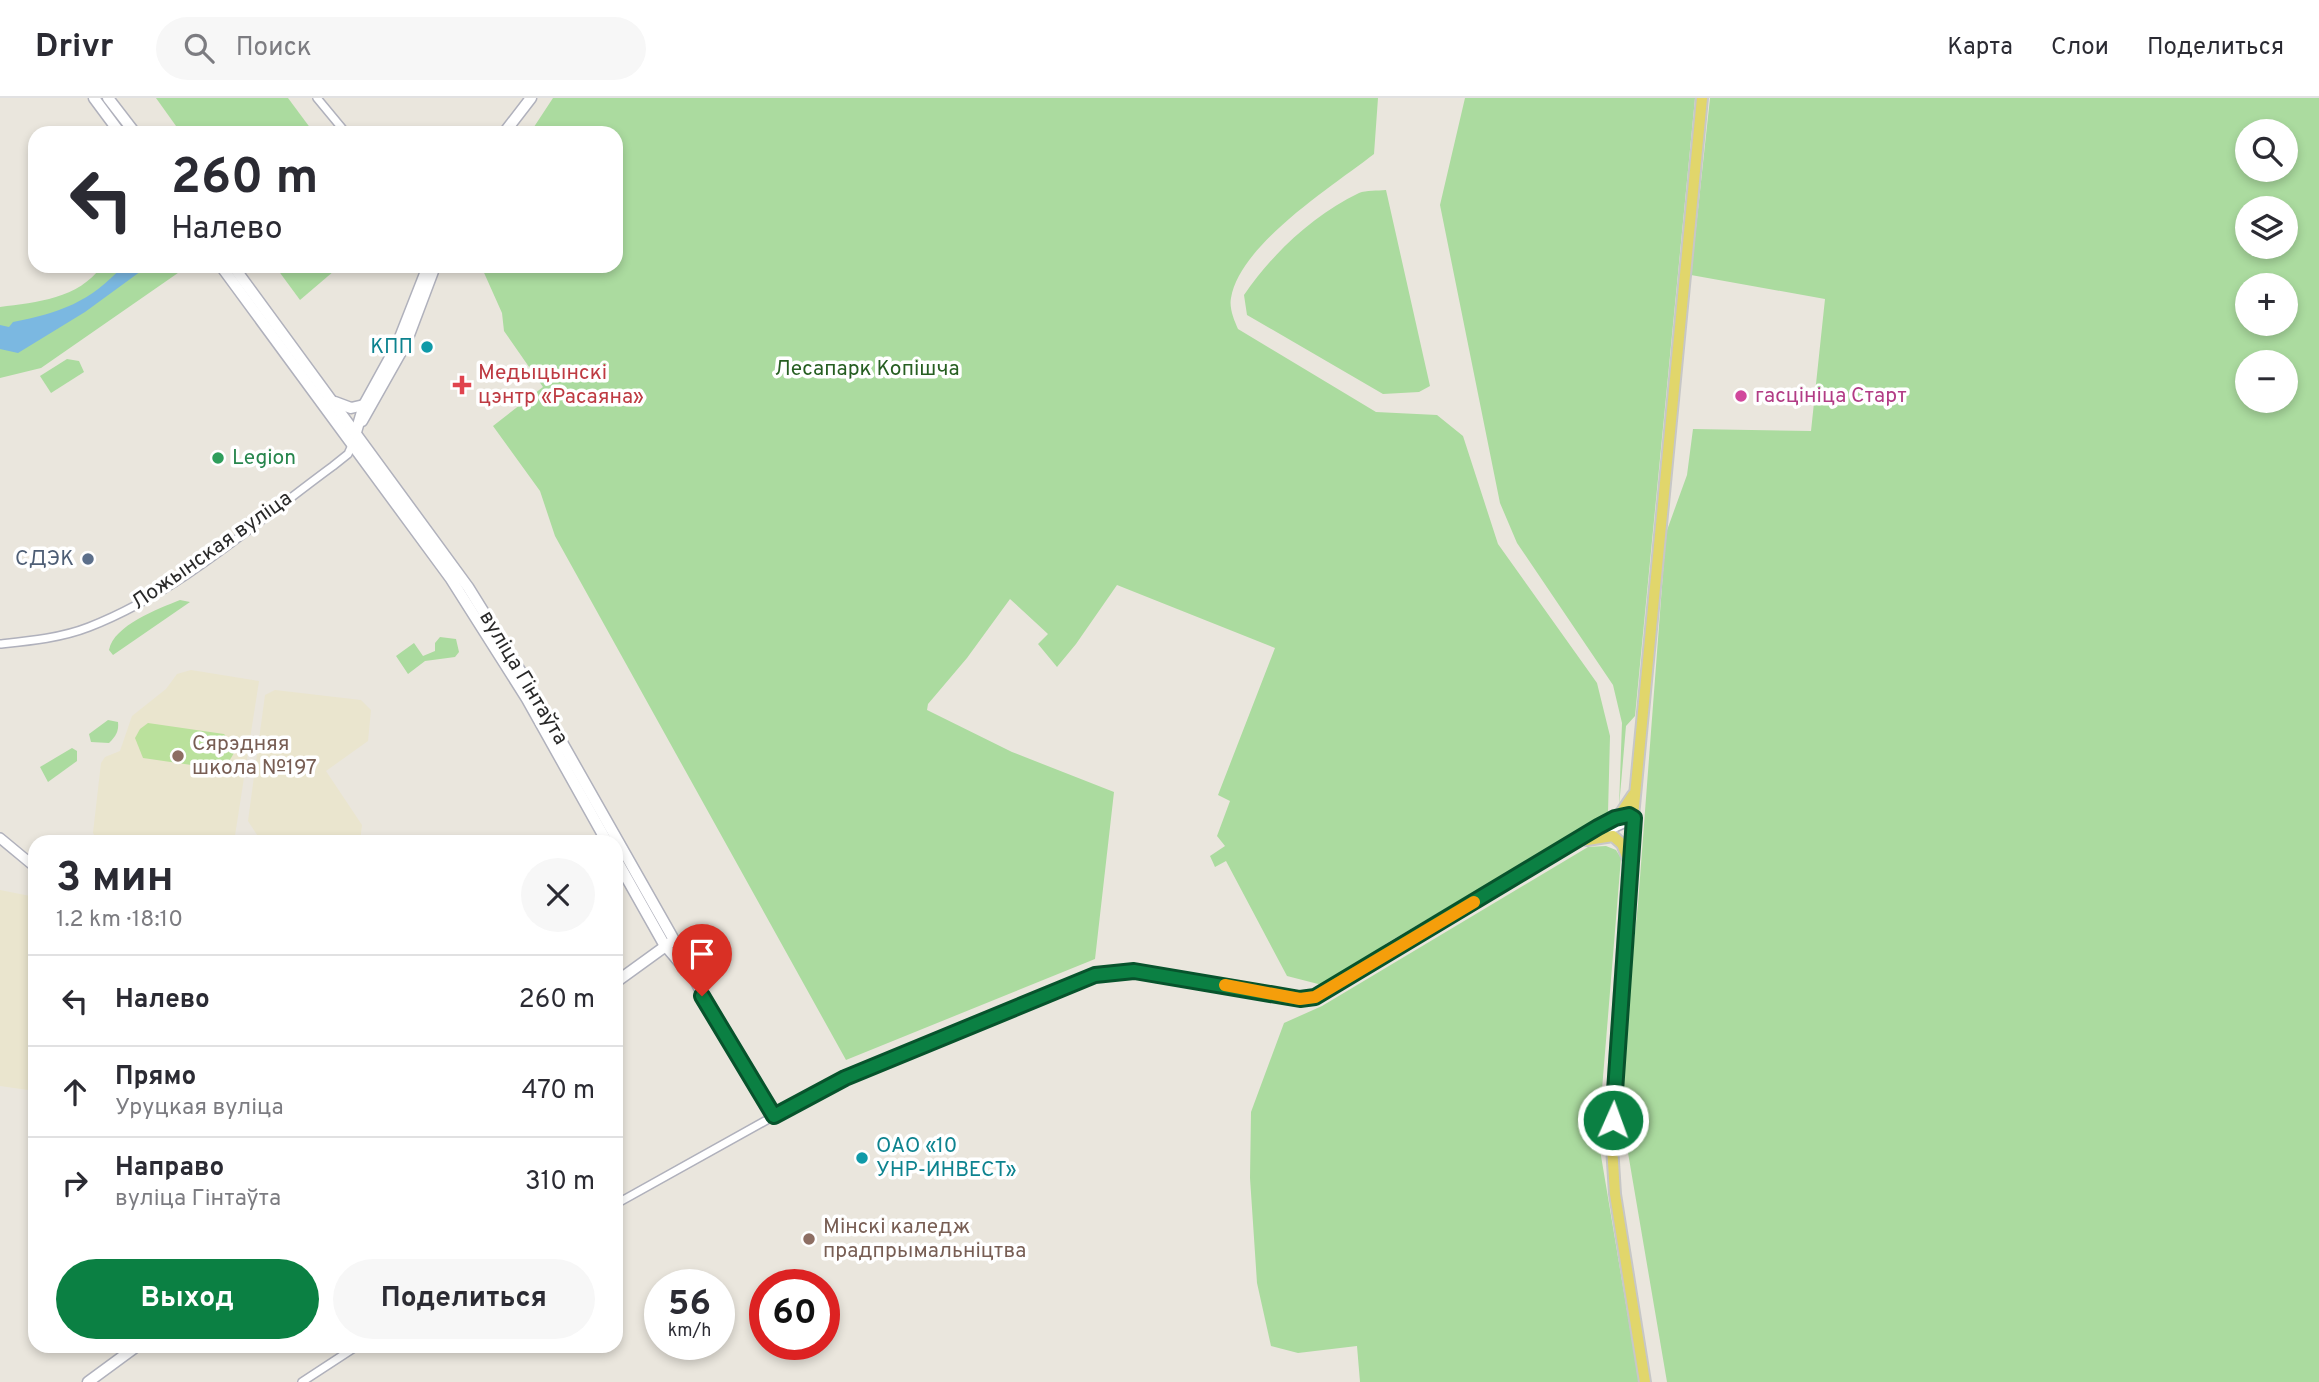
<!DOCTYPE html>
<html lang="ru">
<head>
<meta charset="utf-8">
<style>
	body { margin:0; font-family:Overpass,sans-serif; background:#f7f7f7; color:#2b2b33; height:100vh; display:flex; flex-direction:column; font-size:26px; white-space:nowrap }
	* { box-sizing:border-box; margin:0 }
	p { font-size:23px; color:#7c7c81 }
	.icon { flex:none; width:38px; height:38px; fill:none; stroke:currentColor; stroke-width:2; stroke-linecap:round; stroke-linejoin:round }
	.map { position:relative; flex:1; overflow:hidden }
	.side { position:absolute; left:28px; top:737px; width:595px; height:518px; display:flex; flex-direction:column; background:#fff; border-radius:21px; box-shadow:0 4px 10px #0003 }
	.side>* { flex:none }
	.banner { position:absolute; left:28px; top:28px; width:595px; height:147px; border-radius:21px; box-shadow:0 4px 10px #0003; background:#fff; color:#2b2b33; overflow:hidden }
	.buttons { position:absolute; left:2235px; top:21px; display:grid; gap:14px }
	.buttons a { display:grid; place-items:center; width:63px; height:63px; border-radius:50%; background:#fff; box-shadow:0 4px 10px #0003; font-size:35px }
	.speed { position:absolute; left:644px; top:1171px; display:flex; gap:14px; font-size:35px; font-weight:700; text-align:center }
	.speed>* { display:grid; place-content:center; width:91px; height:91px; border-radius:50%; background:#fff; box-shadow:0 4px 10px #0003; line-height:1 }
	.speed small { font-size:18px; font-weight:400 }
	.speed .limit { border:10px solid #d22; background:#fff; color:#111 }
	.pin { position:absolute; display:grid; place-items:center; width:60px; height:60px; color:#fff; margin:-72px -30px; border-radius:50% 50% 50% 0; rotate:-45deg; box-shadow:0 0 7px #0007 }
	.pin .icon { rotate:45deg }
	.me { position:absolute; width:77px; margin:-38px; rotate:2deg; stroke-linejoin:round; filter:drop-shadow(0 0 5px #0008) }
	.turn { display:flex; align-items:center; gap:24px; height:147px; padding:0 28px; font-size:32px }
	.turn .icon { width:91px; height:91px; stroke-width:2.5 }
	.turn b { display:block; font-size:49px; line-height:60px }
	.round { display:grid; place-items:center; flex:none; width:74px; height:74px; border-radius:37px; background:#f7f7f7 }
	.summary { display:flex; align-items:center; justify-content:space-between; height:119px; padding:0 28px }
	h1 { font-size:42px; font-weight:700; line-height:52px }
	.primary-button { display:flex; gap:14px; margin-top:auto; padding:14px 28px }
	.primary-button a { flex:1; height:80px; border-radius:42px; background:#0b8043; color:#fff; font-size:28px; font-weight:700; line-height:80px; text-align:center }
	.primary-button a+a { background:#f7f7f7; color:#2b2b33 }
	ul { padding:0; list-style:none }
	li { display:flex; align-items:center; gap:21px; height:91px; padding:0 28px; border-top:2px solid #e1e1e2 }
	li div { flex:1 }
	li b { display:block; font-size:26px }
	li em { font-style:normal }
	header { display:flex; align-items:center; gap:42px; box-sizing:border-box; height:98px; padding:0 35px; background:#fff; border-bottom:2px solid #e1e1e2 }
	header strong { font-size:33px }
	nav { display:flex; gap:38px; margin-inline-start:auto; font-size:24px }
	.search { width:490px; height:63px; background:#f7f7f7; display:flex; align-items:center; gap:18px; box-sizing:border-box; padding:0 24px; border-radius:38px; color:#7c7c81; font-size:26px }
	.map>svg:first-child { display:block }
</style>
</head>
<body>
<header>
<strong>Drivr</strong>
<div class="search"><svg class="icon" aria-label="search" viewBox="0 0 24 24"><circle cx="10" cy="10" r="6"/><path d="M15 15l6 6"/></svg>Поиск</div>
<nav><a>Карта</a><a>Слои</a><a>Поделиться</a></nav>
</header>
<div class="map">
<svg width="2319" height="1284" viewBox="0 0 2319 1284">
	<rect width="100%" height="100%" fill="#eae6dd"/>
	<!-- education -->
	<g fill="#eae5ce">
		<polygon points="191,572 259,583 234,744 99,744 93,735 101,665 105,659 120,653 132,618 166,591 177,576"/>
		<polygon points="275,592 361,602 371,612 368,643 326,673 362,727 360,744 261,743 248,723 265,597"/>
		<polygon points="0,792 35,799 35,993 0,988"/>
	</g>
	<!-- green -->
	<g fill="#abdb9f" fill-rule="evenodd">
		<polygon points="156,0 288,0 314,35 181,35"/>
		<path d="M553,0H1378L1374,56C1333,88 1240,146 1231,200C1229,210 1234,222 1238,231L1376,314L1437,317L1463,338L1498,446L1597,585L1610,638L1608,715L1387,845L1326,888L1287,878L1226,763L1215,769L1210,758L1225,748L1217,738L1230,703L1218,697L1275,550L1117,487L1076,546L1057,569L1038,546L1048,536L1010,501L967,560L928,606L927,612L1012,654L1114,694L1095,861L846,962L555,438L540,393L493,328L543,289L504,233L502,215L481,168H616V35H530Z"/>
		<polygon points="1465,0 1695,0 1635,618 1626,628 1619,709 1622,625 1613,587 1517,445 1500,405 1440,107"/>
		<path d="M1710,0H2319V1284H1667L1618,996L1638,806L1666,435L1687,377L1693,331L1811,333L1825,201L1691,177ZM2247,33H2286V72H2247ZM2247,110H2286V149H2247ZM2247,187H2286V226H2247ZM2247,264H2286V303H2247Z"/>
		<path d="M1386,92L1430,288L1419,294L1383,296L1247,217L1244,197C1273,155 1312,118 1359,95C1366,92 1378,93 1386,92Z"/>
		<path d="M102,168H188L41,270L0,280V209C37,204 78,201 102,168Z"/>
		<polygon points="275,168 331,168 334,173 300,202"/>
		<polygon points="67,261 79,263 84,274 51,295 40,278"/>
		<path d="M180,502L190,504L113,557L109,552C114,527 158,511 180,502Z"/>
		<polygon points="440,539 456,541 459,554 455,559 425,563 408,576 396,558 414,545 423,558 435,553 435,545"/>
		<path d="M108,622L118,624C119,633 116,638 109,645L91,644L89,636Z"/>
		<polygon points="72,650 77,653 77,663 48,684 40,669"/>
		<polygon points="1606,748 1616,752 1621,760 1598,1040 1639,1284 1360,1284 1357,1248 1298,1255 1271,1248 1257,1185 1250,1080 1251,1014 1284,925 1322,908 1588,749"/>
	</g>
	<!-- pitch -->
	<polygon fill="#bae19c" points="148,625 224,636 232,645 234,655 228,665 219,671 143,660 135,640 140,631"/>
	<!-- water -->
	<path fill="#7bb8e1" d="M123,168H148L85,214L18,255L0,251V227L9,229L13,224C60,215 90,204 123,168Z"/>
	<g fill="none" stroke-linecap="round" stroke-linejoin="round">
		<!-- minor casing -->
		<g stroke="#b0b1bc" stroke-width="10">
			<g id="minor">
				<polyline points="317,0 346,35"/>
				<path d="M0,546C29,543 61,540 89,529C179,494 255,425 333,368L348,356L353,345"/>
				<polyline points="616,1106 774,1018"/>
				<polyline points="302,1284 357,1248"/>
			</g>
		</g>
		<!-- tertiary casing -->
		<g stroke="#b0b1bc" stroke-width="12">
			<g id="tertiary">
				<polyline points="1598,737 1634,720"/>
				<polyline points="0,740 35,769"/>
				<polyline points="674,842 713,918 774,1018 845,980 1095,877 1134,873 1300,901 1315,899 1598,729 1624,717"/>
				<polyline points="665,848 682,868"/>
			</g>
		</g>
		<!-- secondary casing -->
		<g stroke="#b0b1bc" stroke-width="13">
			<g id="secondary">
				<polyline points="94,0 120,35"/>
				<polyline points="108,0 135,35"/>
				<polyline points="504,35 531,0"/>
				<polyline points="221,168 451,481 527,601 607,744"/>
				<polyline points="233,168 468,489 534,595 674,842 616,884"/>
				<polyline points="335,304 351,310 364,307"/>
				<polyline points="362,323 406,245 435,168"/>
				<polyline points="356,334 364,307 397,247 428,168"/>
				<polyline points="616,761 665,848"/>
				<polyline points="88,1284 137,1248"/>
			</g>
		</g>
		<!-- primary casing -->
		<g stroke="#c7c7c7" stroke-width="14">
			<g id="primary">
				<polyline points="1619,718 1633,697"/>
				<polyline points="1587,742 1613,738 1622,746 1628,761"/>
				<polyline points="1645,1284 1615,1096 1612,1048 1613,996 1629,760 1702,0"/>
			</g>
		</g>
		<!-- minor -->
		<use href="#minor" stroke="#fff" stroke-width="7"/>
		<!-- tertiary -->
		<use href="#tertiary" stroke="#fff" stroke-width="9"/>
		<!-- secondary -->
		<use href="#secondary" stroke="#fff" stroke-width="10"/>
		<!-- primary -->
		<use href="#primary" stroke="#e1d66b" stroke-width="10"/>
	</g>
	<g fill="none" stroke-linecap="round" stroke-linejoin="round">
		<!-- route casing -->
		<g stroke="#07532c" stroke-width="18">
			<polyline id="route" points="702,898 774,1018 845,980 1095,877 1134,873 1300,901 1315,899 1598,729 1615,720 1629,717 1634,720 1613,1022"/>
		</g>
		<!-- route -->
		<use href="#route" stroke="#0b8043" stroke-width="12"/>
		<!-- slow -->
		<polyline stroke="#f59e0b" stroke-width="12" points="1225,887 1300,901 1315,899 1474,804"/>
	</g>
	<!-- markers -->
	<g fill="#0f9aa8" stroke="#fff" stroke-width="2.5">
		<circle cx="427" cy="249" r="7"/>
		<circle cx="862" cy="1060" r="7"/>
	</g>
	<path fill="#e0444e" stroke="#fff" stroke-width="2.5" d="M458.5 276.5h7v7h7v7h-7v7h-7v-7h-7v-7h7z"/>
	<circle fill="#d1479c" stroke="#fff" stroke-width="2.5" cx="1741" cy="298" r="7"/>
	<circle fill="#2e9e5b" stroke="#fff" stroke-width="2.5" cx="218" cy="360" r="7"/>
	<circle fill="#5c6f8a" stroke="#fff" stroke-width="2.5" cx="88" cy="461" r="7"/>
	<g fill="#8d6e63" stroke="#fff" stroke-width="2.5">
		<circle cx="178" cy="658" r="7"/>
		<circle cx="809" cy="1141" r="7"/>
	</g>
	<g text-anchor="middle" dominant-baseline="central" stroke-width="7" stroke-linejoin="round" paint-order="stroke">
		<!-- culture labels -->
		<g font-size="21" fill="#0d838f" stroke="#fff" text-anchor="end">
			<text x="413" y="249">КПП</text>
			<text x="876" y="1048" text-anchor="start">ОАО «10<tspan x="876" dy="24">УНР-ИНВЕСТ»</tspan></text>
		</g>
		<!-- park labels -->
		<g font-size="21" fill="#265e21" stroke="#fff">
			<text x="867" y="271">Лесапарк Копішча</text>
		</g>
		<!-- health labels -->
		<g font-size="21" fill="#be3a42" stroke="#fff" text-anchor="start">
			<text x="478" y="275">Медыцынскі<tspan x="478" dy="24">цэнтр «Расаяна»</tspan></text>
		</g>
		<!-- hotel labels -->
		<g font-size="21" fill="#b23c85" stroke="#fff" text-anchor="start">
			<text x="1755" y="298">гасцініца Старт</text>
		</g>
		<!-- leisure labels -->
		<g font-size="21" fill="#27864d" stroke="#fff" text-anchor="start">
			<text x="232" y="360">Legion</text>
		</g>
		<!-- street labels -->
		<g font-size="21" fill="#292929" stroke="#fff">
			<text transform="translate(212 453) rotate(-35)">Ложынская вуліца</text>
			<text transform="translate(523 580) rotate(59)">вуліца Гінтаўта</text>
		</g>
		<!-- service labels -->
		<g font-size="21" fill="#4e5e75" stroke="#fff" text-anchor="end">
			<text x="74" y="461">СДЭК</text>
		</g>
		<!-- education labels -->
		<g font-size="21" fill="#785e54" stroke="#fff" text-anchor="start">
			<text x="192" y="646">Сярэдняя<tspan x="192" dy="24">школа №197</tspan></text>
			<text x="823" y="1129">Мінскі каледж<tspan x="823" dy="24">прадпрымальніцтва</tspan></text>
		</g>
	</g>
</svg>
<div class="buttons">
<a><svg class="icon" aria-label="search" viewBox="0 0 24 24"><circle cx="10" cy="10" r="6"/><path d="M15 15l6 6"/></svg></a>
<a><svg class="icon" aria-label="layers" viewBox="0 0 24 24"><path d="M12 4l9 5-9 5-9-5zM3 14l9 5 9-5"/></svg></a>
<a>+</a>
<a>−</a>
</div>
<div class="speed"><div>56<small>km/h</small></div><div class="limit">60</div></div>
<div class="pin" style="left:702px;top:898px;background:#d93025"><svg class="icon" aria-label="arrive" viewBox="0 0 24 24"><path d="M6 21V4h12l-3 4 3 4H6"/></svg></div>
<svg class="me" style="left:1613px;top:1022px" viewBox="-20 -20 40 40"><circle r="17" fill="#0b8043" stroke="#fff" stroke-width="3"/><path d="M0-11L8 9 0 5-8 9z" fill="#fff"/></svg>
<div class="banner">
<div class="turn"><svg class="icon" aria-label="left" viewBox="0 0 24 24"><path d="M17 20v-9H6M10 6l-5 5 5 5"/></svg><div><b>260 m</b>Налево</div></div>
</div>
<section class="side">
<div class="summary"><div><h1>3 мин</h1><p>1.2 km · 18:10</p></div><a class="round"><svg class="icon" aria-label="close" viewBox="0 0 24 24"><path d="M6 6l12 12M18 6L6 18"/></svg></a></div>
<ul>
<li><svg class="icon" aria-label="left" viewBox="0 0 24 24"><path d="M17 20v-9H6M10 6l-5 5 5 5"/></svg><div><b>Налево</b></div><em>260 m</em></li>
<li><svg class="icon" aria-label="ahead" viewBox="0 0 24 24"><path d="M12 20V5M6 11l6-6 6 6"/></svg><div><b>Прямо</b><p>Уруцкая вуліца</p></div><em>470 m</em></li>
<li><svg class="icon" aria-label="right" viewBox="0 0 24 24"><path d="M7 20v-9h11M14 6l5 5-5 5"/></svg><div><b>Направо</b><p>вуліца Гінтаўта</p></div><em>310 m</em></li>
</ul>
<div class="primary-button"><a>Выход</a><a>Поделиться</a></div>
</section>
</div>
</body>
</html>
